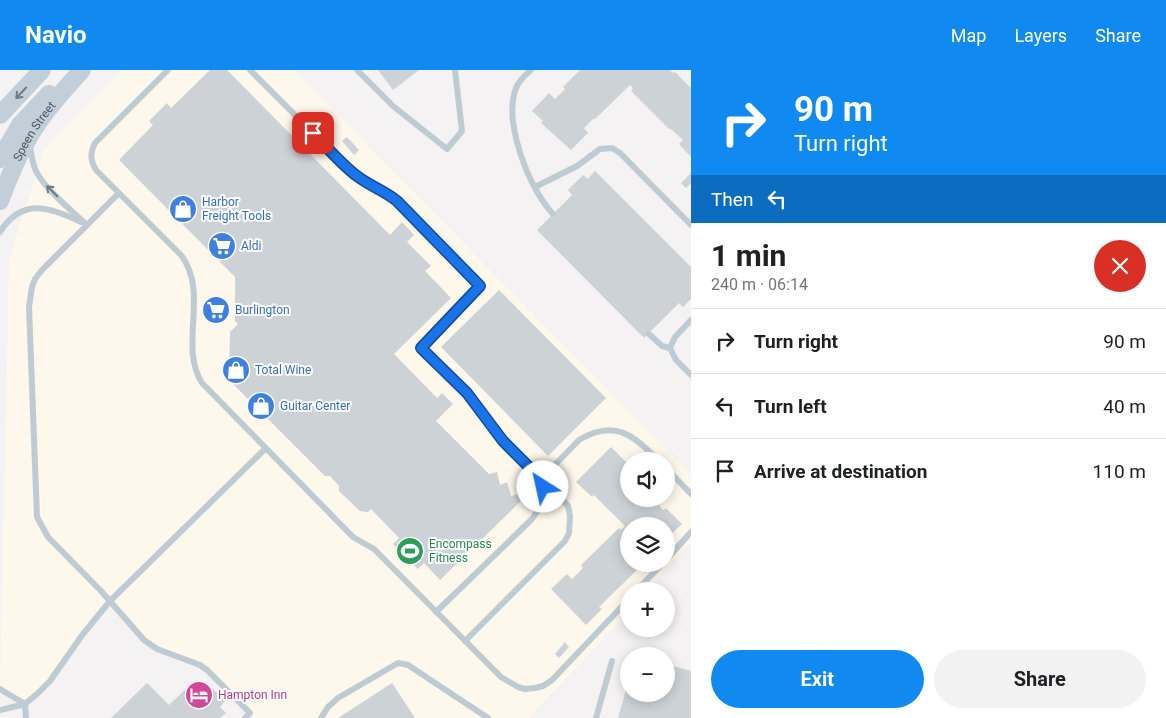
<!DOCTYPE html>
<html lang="en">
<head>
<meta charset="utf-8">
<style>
	body { margin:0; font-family:Roboto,sans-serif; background:#f2f2f2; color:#202124; height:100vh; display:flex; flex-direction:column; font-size:19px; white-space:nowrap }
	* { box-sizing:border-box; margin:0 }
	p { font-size:16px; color:#757577 }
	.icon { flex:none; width:28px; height:28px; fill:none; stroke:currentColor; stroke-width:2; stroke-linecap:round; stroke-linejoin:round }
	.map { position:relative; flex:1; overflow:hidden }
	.drawer { display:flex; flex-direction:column; background:#fff; width:475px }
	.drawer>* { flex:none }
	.top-card { background:#1089f0; color:#fff; overflow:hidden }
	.controls { position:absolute; left:620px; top:382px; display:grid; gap:10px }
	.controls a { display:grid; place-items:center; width:55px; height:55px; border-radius:50%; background:#fff; box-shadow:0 2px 12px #0003; font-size:25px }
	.pin { position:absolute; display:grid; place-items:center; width:42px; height:42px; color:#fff; margin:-21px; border-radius:10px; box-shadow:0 2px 8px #0006 }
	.me { position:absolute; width:55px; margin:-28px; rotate:325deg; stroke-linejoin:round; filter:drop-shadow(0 0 4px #0008) }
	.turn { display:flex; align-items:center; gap:18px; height:105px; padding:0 20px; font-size:22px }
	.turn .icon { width:65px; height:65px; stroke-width:2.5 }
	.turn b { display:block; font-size:35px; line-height:42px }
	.then { display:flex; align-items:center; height:48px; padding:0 20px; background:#0003; gap:10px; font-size:19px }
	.round { display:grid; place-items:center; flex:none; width:52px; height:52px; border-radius:26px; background:#f2f2f2 }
	.overview { display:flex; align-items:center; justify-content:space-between; height:85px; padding:0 20px }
	h1 { font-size:30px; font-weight:700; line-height:38px }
	.button { display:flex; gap:10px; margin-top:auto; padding:10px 20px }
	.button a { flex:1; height:58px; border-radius:30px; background:#1089f0; color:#fff; font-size:20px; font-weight:700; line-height:58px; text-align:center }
	.button a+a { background:#f2f2f2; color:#202124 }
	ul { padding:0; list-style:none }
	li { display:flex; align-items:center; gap:15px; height:65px; padding:0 20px; border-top:1px solid #e0e0e0 }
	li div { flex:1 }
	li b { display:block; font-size:19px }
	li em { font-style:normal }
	header { display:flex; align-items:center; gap:30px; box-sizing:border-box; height:70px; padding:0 25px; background:#1089f0; color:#fff }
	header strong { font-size:24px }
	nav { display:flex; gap:28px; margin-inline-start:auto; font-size:18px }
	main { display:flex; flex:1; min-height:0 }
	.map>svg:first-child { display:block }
</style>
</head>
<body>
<header>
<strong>Navio</strong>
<nav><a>Map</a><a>Layers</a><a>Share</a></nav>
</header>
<main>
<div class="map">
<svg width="691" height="648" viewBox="0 0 691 648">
	<rect width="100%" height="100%" fill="#f4f2f2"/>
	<!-- commercial -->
	<path fill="#fdf7ec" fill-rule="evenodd" d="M122,0H294L691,405V473L647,521H629V541L529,648H255L208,600L157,579L110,532L64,592L25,634L0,619L9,189L44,79ZM629,391H666V429H629ZM629,456H666V494H629Z"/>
	<!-- building -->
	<g fill="#cdd2d6">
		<polygon points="210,0 227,0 390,165 402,152 414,165 407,172 431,196 425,201 451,228 394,284 437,328 442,323 453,334 436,351 489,404 497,402 500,415 507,412 511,426 518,424 521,431 440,510 424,493 418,499 393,474 399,468 371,439 368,442 360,441 339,421 339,416 330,406 325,406 229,310 230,262 238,254 235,251 235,207 119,90 153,55 149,51 167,33 171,38"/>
		<polygon points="378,0 419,0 393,20"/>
		<polygon points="580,0 670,0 673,3 675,2 691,18 691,87 679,74 683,70 671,59 670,60 631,21 633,18 630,15 595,49 594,48 584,58 588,63 571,80 541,53 543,51 532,41 549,23 555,29 565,19 563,17"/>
		<polygon points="347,67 359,80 354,85 342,71"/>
		<polygon points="595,101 691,197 691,229 683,237 679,233 644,268 537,160 572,125 568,120 583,105 588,109"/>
		<polygon points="691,103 691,113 686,118 681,113"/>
		<polygon points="499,220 606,328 548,386 441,277"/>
		<polygon points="611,377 627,393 623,397 629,403 629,429 658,429 661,433 659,435 663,440 666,438 682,454 666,469 666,456 629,456 629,494 643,494 599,537 602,539 586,555 551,519 567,504 572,509 583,498 581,495 619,458 621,460 625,456 594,425 592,427 576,412"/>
		<polygon points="565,572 569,577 559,588 555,584"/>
		<polygon points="666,594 691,601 691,648 618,648 628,613 629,624 666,624"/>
		<polygon points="194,611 202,619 208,614 225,631 220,637 226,643 220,648 111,648 147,613 169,635"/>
		<polygon points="392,613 415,648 338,648"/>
	</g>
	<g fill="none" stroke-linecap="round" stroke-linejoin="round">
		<!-- service -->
		<g stroke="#bfcbd2" stroke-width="6">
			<path d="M168,0L95,73C90,83 90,90 96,100L181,185C210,224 178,274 202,313L353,467L374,479L501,607L518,617L525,619L535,618L543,616L552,610L629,529"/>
			<path d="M250,0L350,100C365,112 383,119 397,131L480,216L421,278L467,323L503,371L563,430L568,436L570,446L569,463L565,471L465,571"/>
			<polyline points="357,0 393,36 447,79 462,61 455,0"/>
			<path d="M531,0C525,5 519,11 516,18C503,52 529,119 553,144"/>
			<path d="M30,75C31,84 32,93 36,101C45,119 72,141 87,155"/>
			<polyline points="535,117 577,96 600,79 612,78 620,83 691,155"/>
			<polyline points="119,123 42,200 35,209 32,217 29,237 37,447 48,467 102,522 144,570 157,579 200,595 207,600 250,643 245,648"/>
			<path d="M0,162C22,127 50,137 81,152"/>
			<polyline points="691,250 675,267 670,278 676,290 691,305"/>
			<polyline points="649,264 662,276 670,278"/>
			<polyline points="666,398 691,424"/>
			<path d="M541,409L579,370C615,348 634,366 659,391"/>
			<polyline points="666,490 691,462"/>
			<polyline points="636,521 662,494"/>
			<path d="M436,542L532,449C541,437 545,426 541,410"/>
			<polyline points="0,619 25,634"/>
			<polyline points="25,634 26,648"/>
			<polyline points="0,640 25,634 38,623 50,611 83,564 110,531 265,379"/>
			<polyline points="321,648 328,637 338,628 398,593 408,595 488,648"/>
			<polyline points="596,648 612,591"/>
		</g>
		<!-- secondary -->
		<g stroke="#c2cfd9" stroke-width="18">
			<polyline points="0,45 42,0"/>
			<polyline points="0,89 20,55 49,24"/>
			<path id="s1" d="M0,131C8,109 17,87 29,67C43,43 63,21 82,0"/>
		</g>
	</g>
	<!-- one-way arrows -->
	<defs><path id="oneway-shaft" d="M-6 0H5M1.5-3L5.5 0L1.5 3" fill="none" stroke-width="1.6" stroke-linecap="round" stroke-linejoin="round" transform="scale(1.25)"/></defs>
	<use stroke="#6d7b85" href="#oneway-shaft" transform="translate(21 23) rotate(133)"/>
	<use stroke="#6c7a83" href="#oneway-shaft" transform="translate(52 121) rotate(-135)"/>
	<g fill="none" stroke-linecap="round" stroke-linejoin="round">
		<!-- route casing -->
		<g stroke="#114b97" stroke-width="12">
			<path id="route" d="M313,63C327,77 341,94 357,106C370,116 385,121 397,131L480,216L421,278L467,323L503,371L541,409L543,417"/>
		</g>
		<!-- route -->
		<use href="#route" stroke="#1a73e8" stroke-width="9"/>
	</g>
	<!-- icons -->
	<defs>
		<g id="shop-disc" transform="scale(1.4375)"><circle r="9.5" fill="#3f7fe0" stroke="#fff"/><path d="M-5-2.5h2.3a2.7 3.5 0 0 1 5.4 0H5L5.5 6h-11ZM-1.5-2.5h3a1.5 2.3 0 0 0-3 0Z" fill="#fff"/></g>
		<g id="supermarket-disc" transform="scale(1.4375)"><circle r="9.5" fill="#3f7fe0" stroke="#fff"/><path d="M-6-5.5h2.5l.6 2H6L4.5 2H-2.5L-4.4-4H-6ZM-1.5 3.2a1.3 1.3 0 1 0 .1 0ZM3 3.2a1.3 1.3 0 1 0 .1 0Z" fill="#fff"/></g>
		<g id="stadium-disc" transform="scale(1.4375)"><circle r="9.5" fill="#2e9e5b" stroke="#fff"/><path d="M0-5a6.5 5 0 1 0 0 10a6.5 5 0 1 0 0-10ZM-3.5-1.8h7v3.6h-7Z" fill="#fff"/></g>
		<g id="hotel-disc" transform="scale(1.4375)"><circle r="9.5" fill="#d1479c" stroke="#fff"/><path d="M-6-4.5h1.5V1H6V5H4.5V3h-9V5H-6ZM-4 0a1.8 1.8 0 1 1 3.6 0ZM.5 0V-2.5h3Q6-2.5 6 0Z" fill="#fff"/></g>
	</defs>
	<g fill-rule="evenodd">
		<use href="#shop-disc" x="183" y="139"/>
		<use href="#supermarket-disc" x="222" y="176"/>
		<use href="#supermarket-disc" x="216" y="240"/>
		<use href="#shop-disc" x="236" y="300"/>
		<use href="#shop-disc" x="261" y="336"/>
		<use href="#stadium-disc" x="410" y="481"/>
		<use href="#hotel-disc" x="199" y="625"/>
	</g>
	<g text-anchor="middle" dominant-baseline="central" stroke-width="4" stroke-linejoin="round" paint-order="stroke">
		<!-- street labels -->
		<g font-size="12" fill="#485761" stroke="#fff">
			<text stroke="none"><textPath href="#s1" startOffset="78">Speen Street</textPath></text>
		</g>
		<!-- shop labels -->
		<g font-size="12" fill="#366cbe" stroke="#fff" text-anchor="start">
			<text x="202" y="132">Harbor<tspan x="202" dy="14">Freight Tools</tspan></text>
			<text x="241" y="176">Aldi</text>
			<text x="235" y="240">Burlington</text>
			<text x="255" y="300">Total Wine</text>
			<text x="280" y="336">Guitar Center</text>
		</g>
		<!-- leisure labels -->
		<g font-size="12" fill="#27864d" stroke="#fff" text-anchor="start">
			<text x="429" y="474">Encompass<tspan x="429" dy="14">Fitness</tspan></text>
		</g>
		<!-- hotel labels -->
		<g font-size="12" fill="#b23c85" stroke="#fff" text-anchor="start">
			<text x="218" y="625">Hampton Inn</text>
		</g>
	</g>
</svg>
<div class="controls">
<a><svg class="icon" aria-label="sound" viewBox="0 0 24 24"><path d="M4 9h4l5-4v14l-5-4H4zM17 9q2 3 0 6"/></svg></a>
<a><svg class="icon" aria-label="layers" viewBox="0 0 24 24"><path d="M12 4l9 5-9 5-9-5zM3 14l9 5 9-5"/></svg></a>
<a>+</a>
<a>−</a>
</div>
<div class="pin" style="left:313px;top:63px;background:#d93025"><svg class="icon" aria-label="arrive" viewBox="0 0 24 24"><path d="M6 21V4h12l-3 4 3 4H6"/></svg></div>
<svg class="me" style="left:543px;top:417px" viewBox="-20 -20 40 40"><circle r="19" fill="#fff"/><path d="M0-13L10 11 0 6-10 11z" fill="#1a73e8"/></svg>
</div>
<section class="drawer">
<div class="top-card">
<div class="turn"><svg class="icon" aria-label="right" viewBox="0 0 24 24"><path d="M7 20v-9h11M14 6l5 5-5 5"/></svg><div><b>90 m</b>Turn right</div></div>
<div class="then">Then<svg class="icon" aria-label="left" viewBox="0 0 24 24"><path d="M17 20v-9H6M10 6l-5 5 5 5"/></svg></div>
</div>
<div class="overview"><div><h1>1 min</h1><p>240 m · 06:14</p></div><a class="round" style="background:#d93025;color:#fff"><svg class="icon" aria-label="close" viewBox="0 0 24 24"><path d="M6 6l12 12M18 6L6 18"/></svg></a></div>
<ul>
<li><svg class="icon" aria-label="right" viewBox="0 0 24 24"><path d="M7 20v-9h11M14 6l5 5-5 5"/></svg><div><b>Turn right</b></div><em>90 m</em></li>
<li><svg class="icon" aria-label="left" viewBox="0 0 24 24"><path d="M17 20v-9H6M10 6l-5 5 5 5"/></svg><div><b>Turn left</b></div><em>40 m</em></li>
<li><svg class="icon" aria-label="arrive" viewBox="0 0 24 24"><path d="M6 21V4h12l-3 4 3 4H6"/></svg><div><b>Arrive at destination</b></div><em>110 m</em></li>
</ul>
<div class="button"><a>Exit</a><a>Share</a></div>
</section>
</main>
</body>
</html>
